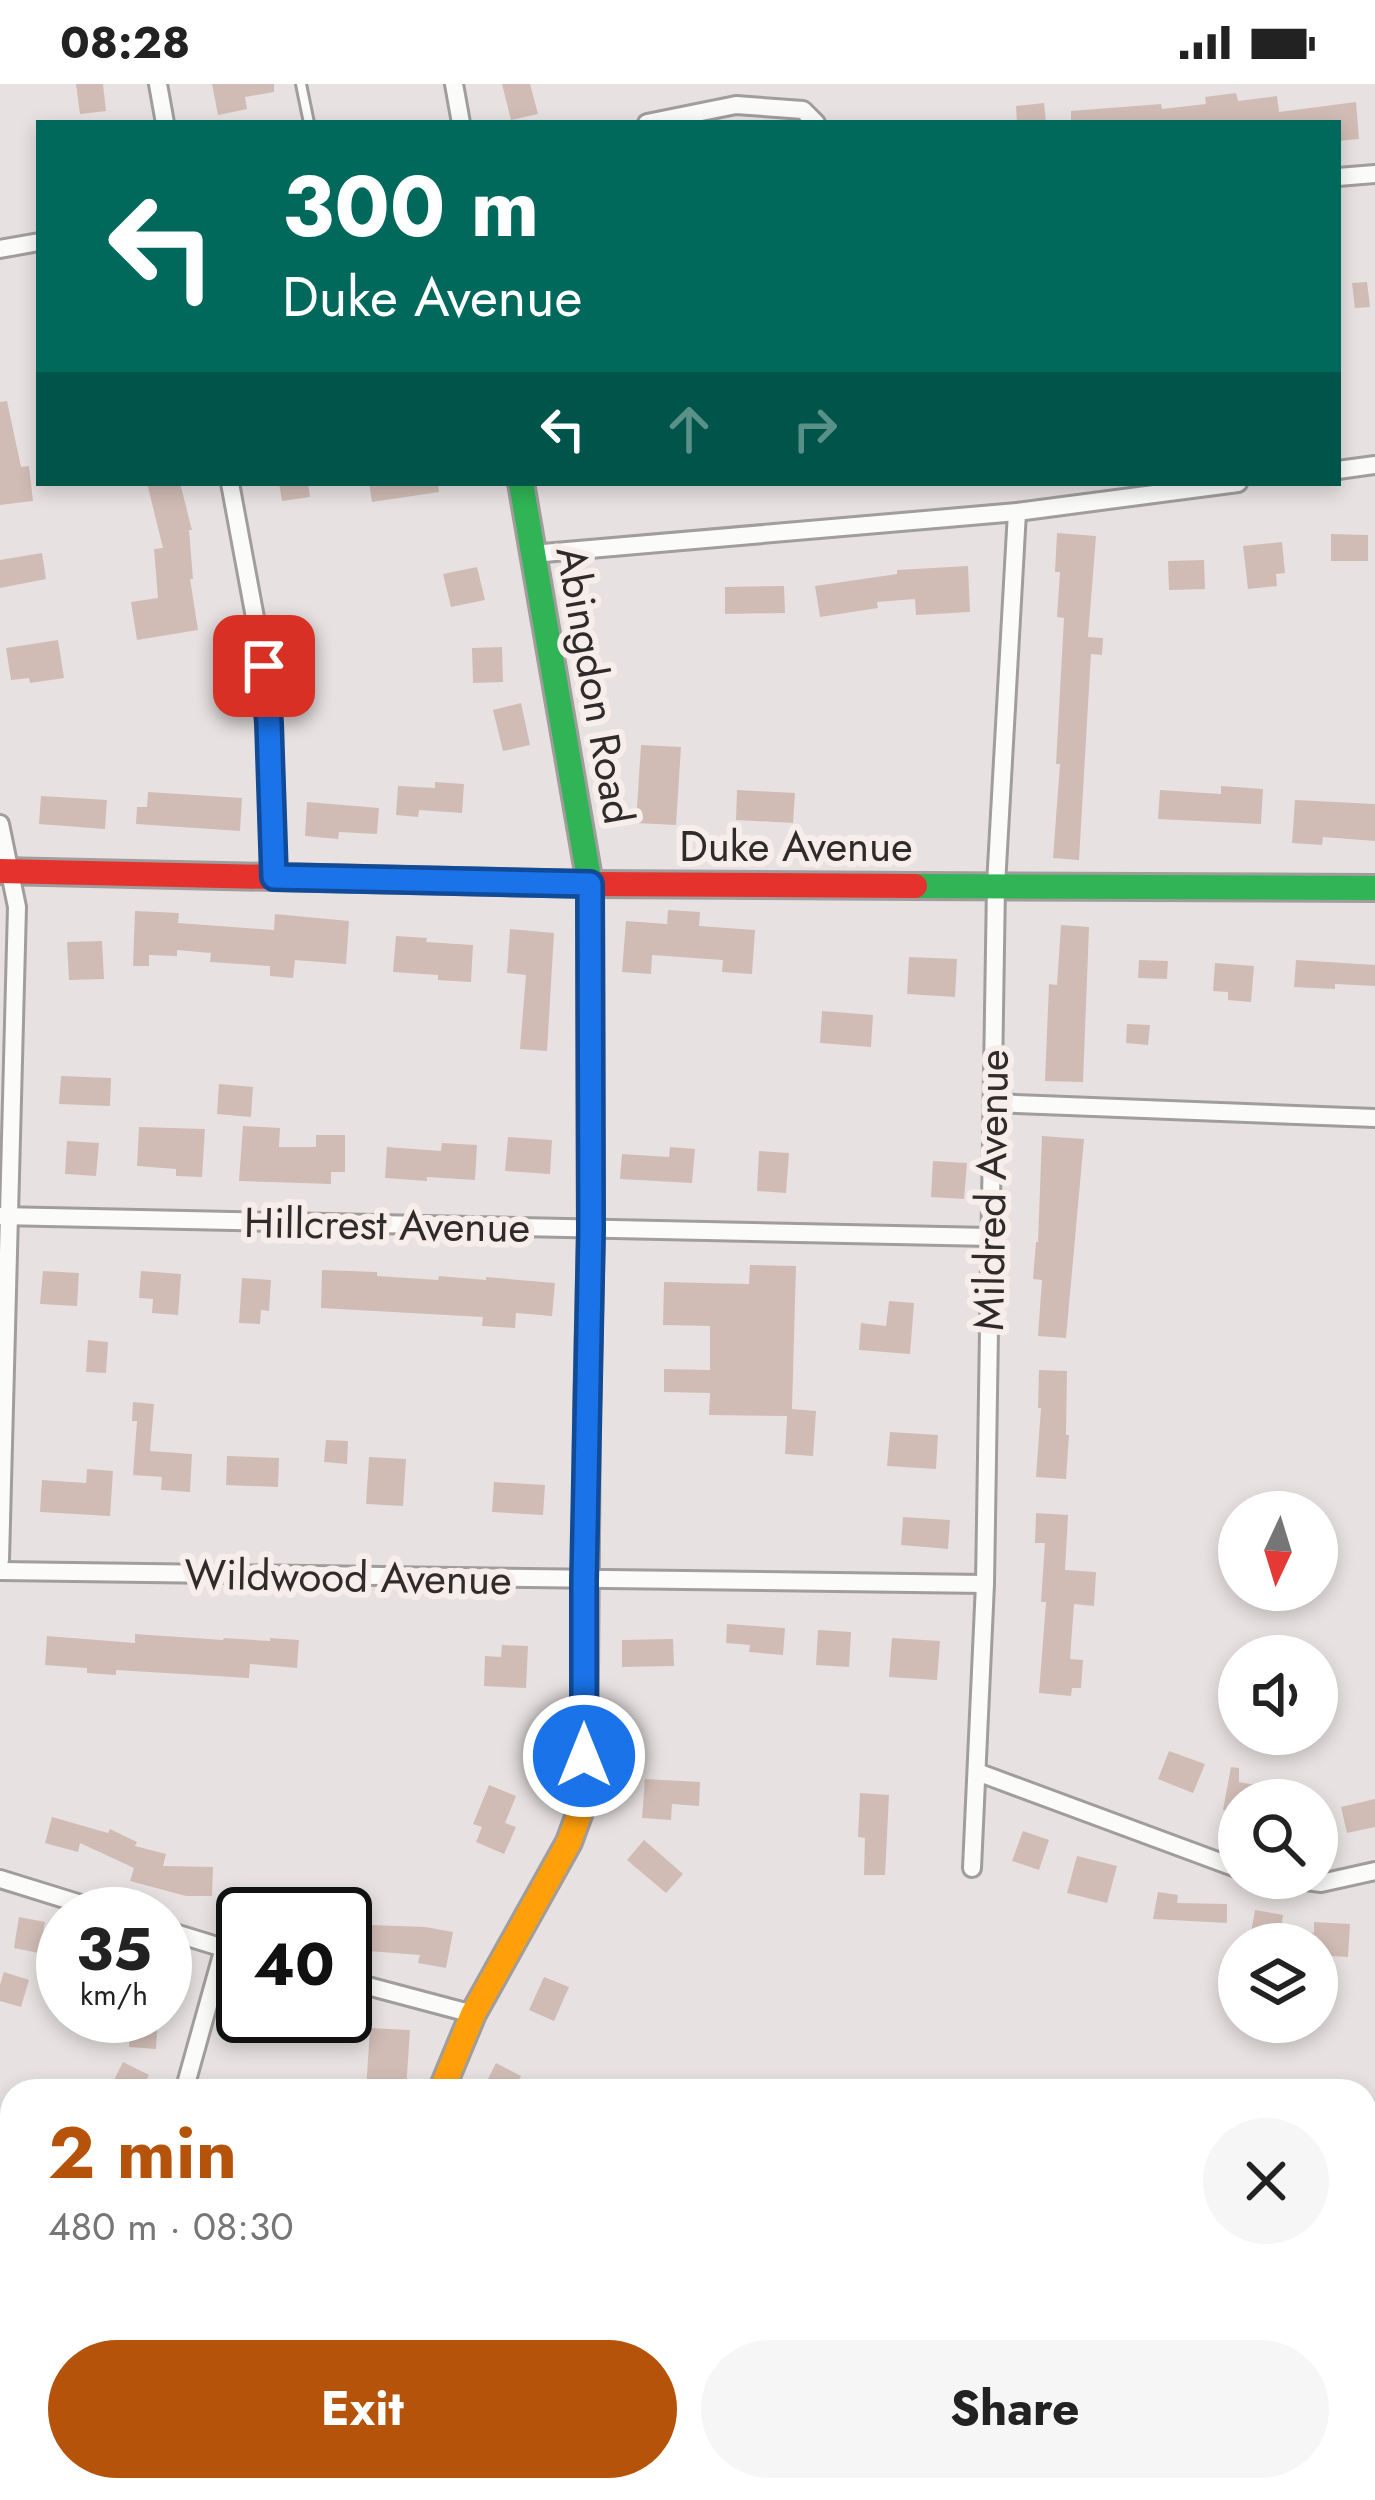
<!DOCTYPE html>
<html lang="en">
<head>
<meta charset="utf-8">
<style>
	body { margin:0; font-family:Jost,sans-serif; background:#f6f6f6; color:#222; height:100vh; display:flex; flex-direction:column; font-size:45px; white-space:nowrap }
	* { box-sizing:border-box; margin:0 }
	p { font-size:39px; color:#767676 }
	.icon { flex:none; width:66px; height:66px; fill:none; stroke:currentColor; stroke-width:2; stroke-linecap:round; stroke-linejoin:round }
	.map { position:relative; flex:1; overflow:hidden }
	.details { position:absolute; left:0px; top:1995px; width:1377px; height:423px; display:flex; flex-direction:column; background:#fff; border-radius:36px 36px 0 0; box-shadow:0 6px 18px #0003 }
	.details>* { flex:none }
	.banner { position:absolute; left:36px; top:36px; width:1305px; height:366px; border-radius:0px; box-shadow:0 6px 18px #0003; background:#00695c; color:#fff; overflow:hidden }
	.needle { width:78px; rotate:184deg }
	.tools { position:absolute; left:1218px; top:1407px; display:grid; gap:24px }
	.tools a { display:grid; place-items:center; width:120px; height:120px; border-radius:50%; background:#fff; box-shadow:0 6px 18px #0003; font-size:60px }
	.speed { position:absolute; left:36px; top:1803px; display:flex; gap:24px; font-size:60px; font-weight:700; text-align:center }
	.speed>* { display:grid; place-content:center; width:156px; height:156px; border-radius:50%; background:#fff; box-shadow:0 6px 18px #0003; line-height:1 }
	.speed small { font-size:30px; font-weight:400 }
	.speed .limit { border:6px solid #111; border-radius:18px; background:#fff; color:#111 }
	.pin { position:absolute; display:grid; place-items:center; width:102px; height:102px; color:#fff; margin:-51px; border-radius:24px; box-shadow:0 6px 18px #0006 }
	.me { position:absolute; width:132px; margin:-66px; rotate:0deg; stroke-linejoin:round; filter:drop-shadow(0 0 9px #0008) }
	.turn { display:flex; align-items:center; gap:42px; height:252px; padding:0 48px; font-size:54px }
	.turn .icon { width:156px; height:156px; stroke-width:2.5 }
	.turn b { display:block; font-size:84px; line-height:102px }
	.lanes { display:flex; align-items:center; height:114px; padding:0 48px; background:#0003; justify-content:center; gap:60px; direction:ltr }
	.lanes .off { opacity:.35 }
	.round { display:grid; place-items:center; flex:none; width:126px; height:126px; border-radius:63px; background:#f6f6f6 }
	.overview { display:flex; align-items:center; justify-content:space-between; height:204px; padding:0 48px }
	h1 { font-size:72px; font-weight:700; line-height:90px; color:#b45309 }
	.primary-button { display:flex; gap:24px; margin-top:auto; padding:24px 48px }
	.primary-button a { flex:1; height:138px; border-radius:72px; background:#b45309; color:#fff; font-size:48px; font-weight:700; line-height:138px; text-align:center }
	.primary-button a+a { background:#f6f6f6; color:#222 }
	.status { display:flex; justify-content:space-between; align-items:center; height:84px; padding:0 60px; background:#fff; direction:ltr }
	.status svg { height:33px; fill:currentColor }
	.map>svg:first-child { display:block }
</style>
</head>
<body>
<div class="status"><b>08:28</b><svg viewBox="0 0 49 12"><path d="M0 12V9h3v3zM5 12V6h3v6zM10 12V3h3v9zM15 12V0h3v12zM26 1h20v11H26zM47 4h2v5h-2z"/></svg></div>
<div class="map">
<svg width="1375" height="2416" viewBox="0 0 1375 2416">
	<rect width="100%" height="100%" fill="#e7e2e1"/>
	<!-- building -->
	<g fill="#d0bcb5">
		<polygon points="76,0 103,0 106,27 80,30"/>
		<polygon points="212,0 274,0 274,8 245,13 247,25 218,31"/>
		<polygon points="502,0 530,0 538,30 511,36"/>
		<polygon points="1236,9 1238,17 1277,12 1279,28 1356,18 1359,55 1338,57 1338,39 1071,39 1071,27 1161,20 1162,25 1206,20 1205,13"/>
		<polygon points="1044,19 1046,39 1017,39 1016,22"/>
		<polygon points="1367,198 1370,223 1355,224 1352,199"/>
		<polygon points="7,317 21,383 29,382 33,417 0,421 0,318"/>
		<polygon points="147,399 180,399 192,446 189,446 193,495 190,495 198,546 137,556 131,518 158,514 154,465 163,464"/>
		<polygon points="279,399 308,399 310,413 282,417"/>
		<polygon points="369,399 438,399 439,408 372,418"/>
		<polygon points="1057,449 1096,452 1088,553 1103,554 1102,571 1091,570 1079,776 1053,774 1060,680 1056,680 1064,534 1057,533 1060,488 1055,488"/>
		<polygon points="1331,450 1368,451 1368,477 1331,477"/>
		<polygon points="1282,458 1285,489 1276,490 1277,502 1248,505 1243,462"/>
		<polygon points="42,469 46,495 0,504 0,476"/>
		<polygon points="1204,476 1205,505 1169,506 1168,477"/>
		<polygon points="968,482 970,528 916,531 915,515 877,518 878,524 820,533 815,502 897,490 897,486"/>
		<polygon points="477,483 485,516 451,523 443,490"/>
		<polygon points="784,502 785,529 725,530 725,503"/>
		<polygon points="58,556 64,594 30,599 29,594 11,596 6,564"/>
		<polygon points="502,563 503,598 473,599 472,564"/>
		<polygon points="521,619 530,661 503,667 493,626"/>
		<polygon points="641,661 681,663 676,741 636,739"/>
		<polygon points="435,698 464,700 462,729 419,726 418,733 396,731 398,702 435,704"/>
		<polygon points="1221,702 1263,705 1261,740 1158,735 1160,706 1221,710"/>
		<polygon points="737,706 795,709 793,739 736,736"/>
		<polygon points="148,708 242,714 240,747 136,740 137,723 147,723"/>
		<polygon points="41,712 107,716 105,745 39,740"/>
		<polygon points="1295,716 1375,720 1375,757 1323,753 1322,761 1292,759"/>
		<polygon points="307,718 379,724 377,750 339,748 338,755 305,752"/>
		<polygon points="668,826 700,828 699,842 755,846 752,890 722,888 723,876 652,871 651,890 622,888 626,837 667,840"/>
		<polygon points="135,827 179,829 178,839 274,846 275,830 349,837 346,880 295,876 293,894 270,892 270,882 210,878 211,869 177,866 177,872 149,871 149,882 133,882"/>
		<polygon points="1061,841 1089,843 1083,998 1045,997 1049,900 1057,901"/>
		<polygon points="510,845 554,849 547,967 520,965 526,891 507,889"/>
		<polygon points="396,852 427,854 426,858 473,861 471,898 438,896 438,891 393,888"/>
		<polygon points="102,857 104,895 69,896 67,858"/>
		<polygon points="909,873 957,875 955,913 907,910"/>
		<polygon points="1139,876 1168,877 1167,895 1138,894"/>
		<polygon points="1296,876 1375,881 1375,902 1335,900 1335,905 1294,903"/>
		<polygon points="1215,879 1254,882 1251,918 1228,916 1228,908 1213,907"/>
		<polygon points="822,927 873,931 871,963 820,959"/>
		<polygon points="1127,940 1150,941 1148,961 1126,959"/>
		<polygon points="61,992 111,994 110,1022 59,1020"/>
		<polygon points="219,1000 253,1003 251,1033 217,1030"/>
		<polygon points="243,1042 280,1044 279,1063 316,1063 316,1051 345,1051 345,1088 331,1088 331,1100 239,1097"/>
		<polygon points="139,1043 205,1045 202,1093 176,1092 176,1085 137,1082"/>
		<polygon points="1042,1052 1084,1055 1066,1254 1038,1252 1042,1196 1033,1195 1036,1158 1038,1158"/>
		<polygon points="508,1053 552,1056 550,1090 505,1087"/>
		<polygon points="67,1057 99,1059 96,1092 65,1090"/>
		<polygon points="442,1059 477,1061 475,1096 427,1093 427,1097 385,1094 387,1063 441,1067"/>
		<polygon points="670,1063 695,1065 692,1099 620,1095 622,1070 669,1073"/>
		<polygon points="759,1067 789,1069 786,1109 757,1107"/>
		<polygon points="933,1077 967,1079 964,1115 931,1113"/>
		<polygon points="750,1181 796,1182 792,1325 816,1327 813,1372 785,1370 787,1332 709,1331 710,1309 664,1308 664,1285 710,1286 710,1242 663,1241 664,1198 749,1200"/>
		<polygon points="322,1186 377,1188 377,1192 438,1196 439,1192 486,1196 486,1193 555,1199 552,1232 516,1229 515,1244 482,1242 483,1233 321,1224"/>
		<polygon points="43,1187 79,1189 77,1222 40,1220"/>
		<polygon points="141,1187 181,1190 178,1231 152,1229 153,1215 139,1214"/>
		<polygon points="242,1194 271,1196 269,1227 261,1226 260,1240 239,1239"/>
		<polygon points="889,1217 914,1219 910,1270 859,1266 861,1239 886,1242"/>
		<polygon points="88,1256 108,1258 106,1289 86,1288"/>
		<polygon points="1039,1286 1067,1287 1066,1351 1069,1351 1066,1395 1036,1393 1041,1324 1038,1324"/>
		<polygon points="133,1318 154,1320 150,1367 192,1370 190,1408 161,1406 162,1393 133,1391 137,1337 132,1337"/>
		<polygon points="890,1348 938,1351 936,1385 887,1382"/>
		<polygon points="326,1356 348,1357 347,1380 324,1378"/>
		<polygon points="227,1372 279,1374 278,1403 226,1401"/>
		<polygon points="369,1373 406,1375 403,1422 366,1420"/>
		<polygon points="87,1385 113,1387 110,1432 40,1428 42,1396 86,1399"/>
		<polygon points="494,1398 545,1401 543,1431 492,1428"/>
		<polygon points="1036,1429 1068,1431 1065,1486 1096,1488 1094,1522 1074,1520 1070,1575 1083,1576 1081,1604 1072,1604 1071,1612 1039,1609 1046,1518 1041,1518 1045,1459 1035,1459"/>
		<polygon points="903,1433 950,1436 948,1465 901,1461"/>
		<polygon points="727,1540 785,1544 783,1571 749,1568 750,1561 726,1559"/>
		<polygon points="818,1546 851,1548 849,1583 816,1581"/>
		<polygon points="135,1550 223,1556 224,1554 270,1557 270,1554 299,1556 297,1584 250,1580 249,1594 116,1586 116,1591 87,1589 87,1584 45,1581 47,1552 135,1559"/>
		<polygon points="892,1554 940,1557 937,1596 889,1593"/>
		<polygon points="673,1555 674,1582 622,1583 622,1556"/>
		<polygon points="502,1561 528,1562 526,1604 484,1602 485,1572 501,1573"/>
		<polygon points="1169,1667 1205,1680 1193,1709 1158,1695"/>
		<polygon points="1231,1683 1239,1684 1239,1698 1294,1708 1294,1716 1239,1716 1239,1729 1223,1726"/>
		<polygon points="645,1695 700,1698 699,1722 672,1720 671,1736 642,1734"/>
		<polygon points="489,1701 516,1712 505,1739 516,1743 504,1770 476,1758 482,1743 473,1740"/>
		<polygon points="860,1709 889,1711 885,1791 864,1791 865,1754 858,1753"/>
		<polygon points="1375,1715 1375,1743 1347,1749 1341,1723"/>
		<polygon points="52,1733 108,1749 110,1745 137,1758 135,1762 166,1770 163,1782 213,1783 212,1812 186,1812 130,1797 134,1784 80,1759 78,1768 45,1759"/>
		<polygon points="1023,1747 1049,1756 1039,1786 1012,1777"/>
		<polygon points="644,1756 683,1790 666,1809 627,1776"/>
		<polygon points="1077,1772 1117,1782 1107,1819 1067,1809"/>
		<polygon points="234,1806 277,1809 336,1825 335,1830 272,1830 273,1826 232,1822"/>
		<polygon points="1158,1808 1178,1811 1177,1819 1227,1820 1227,1839 1153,1835"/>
		<polygon points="1255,1826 1283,1831 1281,1844 1314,1849 1314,1838 1350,1840 1348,1873 1317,1871 1317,1860 1249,1860"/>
		<polygon points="19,1833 45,1838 39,1869 14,1864"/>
		<polygon points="370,1841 425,1843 453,1848 446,1884 418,1879 420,1871 368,1867"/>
		<polygon points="4,1888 29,1896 21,1923 0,1917 0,1901"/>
		<polygon points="544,1893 569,1903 554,1937 529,1926"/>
		<polygon points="131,1932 158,1932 156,1965 129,1963"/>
		<polygon points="370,1944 410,1946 406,2007 366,2007"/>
		<polygon points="123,1978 149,1991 141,2007 122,2007 111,2002"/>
		<polygon points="496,1979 521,1992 513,2007 482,2007"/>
	</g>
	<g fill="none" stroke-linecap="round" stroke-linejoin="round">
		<!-- lane casing -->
		<g stroke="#a09d9c" stroke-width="14">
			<polyline id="lane" points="301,0 309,39"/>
		</g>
		<!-- street casing -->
		<g stroke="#a09d9c" stroke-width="22">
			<g id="street">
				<polyline points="158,0 165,39"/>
				<polyline points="454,0 461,39"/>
				<polyline points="647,39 736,21 803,26 816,39"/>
				<polyline points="1338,93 1375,90"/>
				<polyline points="0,165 39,158"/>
				<polyline points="1338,386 1375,381"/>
				<polyline points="230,399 264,582 269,639 274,793"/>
				<polyline points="532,470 1017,428 1238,399"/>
				<polyline points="0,740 17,823 0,1476"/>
				<polyline points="992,1019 1375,1034"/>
				<polyline points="0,1132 991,1153"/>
				<polyline points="0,1487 985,1500"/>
				<polyline points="977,1688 1239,1785"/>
				<polyline points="972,1784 985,1500 996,801 1017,428"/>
				<polyline points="1284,1794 1321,1799 1375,1787"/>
				<polyline points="0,1795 113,1830"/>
				<polyline points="165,1846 243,1870"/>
				<polyline points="345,1896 473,1930"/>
				<polyline points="184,2007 224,1864"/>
				<polyline points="0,2083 12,2084"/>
				<polyline points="939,2406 966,2416"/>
				<polyline points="70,2416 75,2406"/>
				<polyline points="394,2416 398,2406"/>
				<polyline points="1143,2416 1146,2406"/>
			</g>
		</g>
		<!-- fast casing -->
		<g stroke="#a09d9c" stroke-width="30">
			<g id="fast">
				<polyline points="521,399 590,800 591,1146 587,1326"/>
				<polyline points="915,802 1375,804"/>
			</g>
		</g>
		<!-- slow casing -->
		<g stroke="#a09d9c" stroke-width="30">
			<polyline id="slow" points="441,2007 473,1930 569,1758 584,1717 587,1326"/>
		</g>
		<!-- jam casing -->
		<g stroke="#a09d9c" stroke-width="30">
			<polyline id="jam" points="0,787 590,800 915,802"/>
		</g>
		<!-- lane -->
		<use href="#lane" stroke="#fbfbfa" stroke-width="8"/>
		<!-- street -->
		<use href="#street" stroke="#fbfbfa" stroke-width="16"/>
		<!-- fast -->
		<use href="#fast" stroke="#30b455" stroke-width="24"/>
		<!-- slow -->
		<use href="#slow" stroke="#ff9f0a" stroke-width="24"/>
		<!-- jam -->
		<use href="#jam" stroke="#e5322d" stroke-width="24"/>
	</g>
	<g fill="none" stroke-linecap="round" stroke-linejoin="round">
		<!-- route casing -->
		<g stroke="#114b97" stroke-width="30">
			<polyline id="route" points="264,582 269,639 274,793 590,800 591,1146 584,1497 584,1672"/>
		</g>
		<!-- route -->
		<use href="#route" stroke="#1a73e8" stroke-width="21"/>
	</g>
	<g text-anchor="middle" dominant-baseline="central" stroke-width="12" stroke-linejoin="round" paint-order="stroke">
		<!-- street labels -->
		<g font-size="42" fill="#2f2b2a" stroke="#f7eeeb">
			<text transform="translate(595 601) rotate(80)">Abingdon Road</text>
			<text x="796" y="762">Duke Avenue</text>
			<text transform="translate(991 1106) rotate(-89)">Mildred Avenue</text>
			<text transform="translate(387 1141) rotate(1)">Hillcrest Avenue</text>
			<text transform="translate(348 1493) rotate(1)">Wildwood Avenue</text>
		</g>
	</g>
</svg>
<div class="tools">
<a><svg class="needle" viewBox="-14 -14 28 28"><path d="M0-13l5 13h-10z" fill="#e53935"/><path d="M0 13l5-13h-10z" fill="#767676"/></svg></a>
<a><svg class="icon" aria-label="sound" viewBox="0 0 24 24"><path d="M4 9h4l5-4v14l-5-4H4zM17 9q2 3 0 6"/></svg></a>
<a><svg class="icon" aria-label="search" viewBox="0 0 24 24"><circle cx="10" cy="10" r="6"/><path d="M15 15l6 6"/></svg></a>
<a><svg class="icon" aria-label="layers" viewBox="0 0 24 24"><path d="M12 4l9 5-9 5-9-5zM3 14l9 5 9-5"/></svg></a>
</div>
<div class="speed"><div>35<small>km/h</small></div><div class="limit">40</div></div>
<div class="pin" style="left:264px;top:582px;background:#d93025"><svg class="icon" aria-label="arrive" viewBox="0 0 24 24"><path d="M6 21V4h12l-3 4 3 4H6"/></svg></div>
<svg class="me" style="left:584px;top:1672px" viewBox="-20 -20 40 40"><circle r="17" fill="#1a73e8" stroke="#fff" stroke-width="3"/><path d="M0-11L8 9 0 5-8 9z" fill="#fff"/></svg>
<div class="banner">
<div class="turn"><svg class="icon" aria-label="left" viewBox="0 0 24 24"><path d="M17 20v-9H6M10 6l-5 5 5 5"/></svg><div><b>300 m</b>Duke Avenue</div></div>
<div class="lanes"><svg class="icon" aria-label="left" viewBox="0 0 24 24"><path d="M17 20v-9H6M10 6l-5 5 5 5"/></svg><svg class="icon off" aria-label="ahead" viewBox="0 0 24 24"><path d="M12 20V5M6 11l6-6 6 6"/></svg><svg class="icon off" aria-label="right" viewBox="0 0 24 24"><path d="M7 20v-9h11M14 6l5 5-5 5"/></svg></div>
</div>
<section class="details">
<div class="overview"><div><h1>2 min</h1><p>480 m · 08:30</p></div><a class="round"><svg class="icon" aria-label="close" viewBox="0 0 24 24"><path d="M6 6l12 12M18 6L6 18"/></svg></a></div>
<div class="primary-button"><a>Exit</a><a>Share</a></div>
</section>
</div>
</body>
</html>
